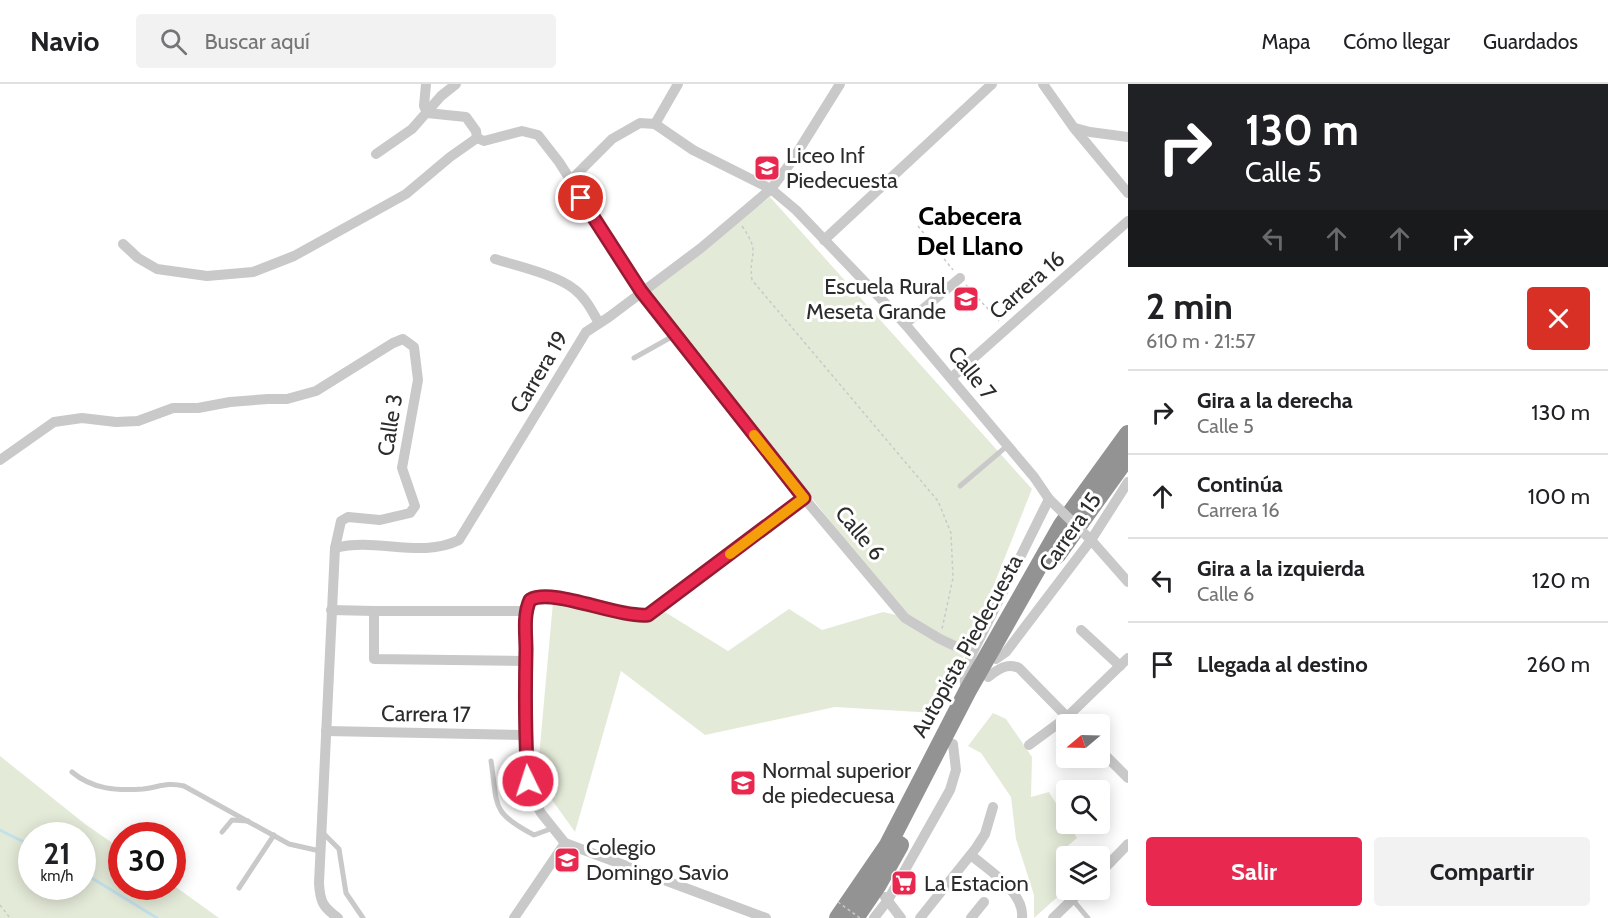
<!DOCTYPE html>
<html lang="es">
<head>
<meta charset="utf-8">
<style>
	body { margin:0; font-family:Cabin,sans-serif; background:#f2f2f2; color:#202124; height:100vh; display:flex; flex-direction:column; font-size:22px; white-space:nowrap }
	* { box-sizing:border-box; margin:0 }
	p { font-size:20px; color:#757577 }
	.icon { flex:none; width:33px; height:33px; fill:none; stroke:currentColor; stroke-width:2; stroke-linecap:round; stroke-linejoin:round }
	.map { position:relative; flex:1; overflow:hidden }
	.sheet { display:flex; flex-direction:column; background:#fff; width:480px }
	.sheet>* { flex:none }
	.guide { background:#202124; color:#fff; overflow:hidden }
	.needle { width:39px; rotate:251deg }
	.buttons { position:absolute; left:1056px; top:630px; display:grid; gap:12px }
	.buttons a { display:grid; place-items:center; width:54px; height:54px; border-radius:6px; background:#fff; box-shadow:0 3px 15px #0003; font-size:30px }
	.speed { position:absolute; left:18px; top:738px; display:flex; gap:12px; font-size:30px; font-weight:700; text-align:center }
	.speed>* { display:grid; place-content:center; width:78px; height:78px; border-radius:50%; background:#fff; box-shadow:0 3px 15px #0003; line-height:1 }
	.speed small { font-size:15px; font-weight:400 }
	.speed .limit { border:9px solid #d22; background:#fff; color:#111 }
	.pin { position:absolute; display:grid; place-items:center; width:51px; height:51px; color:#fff; margin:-26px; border:3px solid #fff; border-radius:50%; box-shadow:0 2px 6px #0007 }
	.me { position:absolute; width:66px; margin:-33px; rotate:356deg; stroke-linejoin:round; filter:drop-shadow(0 0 4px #0008) }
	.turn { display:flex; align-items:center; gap:21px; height:126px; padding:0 18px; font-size:27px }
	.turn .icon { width:78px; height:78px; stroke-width:2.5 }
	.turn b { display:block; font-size:42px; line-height:51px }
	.lanes { display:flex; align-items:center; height:57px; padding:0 18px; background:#0003; justify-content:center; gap:30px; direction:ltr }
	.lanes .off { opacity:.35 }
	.round { display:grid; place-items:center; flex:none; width:63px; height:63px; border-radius:6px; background:#f2f2f2 }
	.summary { display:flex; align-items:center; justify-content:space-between; height:102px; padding:0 18px }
	h1 { font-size:36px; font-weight:700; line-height:45px }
	.primary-button { display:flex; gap:12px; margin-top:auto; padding:12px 18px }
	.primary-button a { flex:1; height:69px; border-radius:6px; background:#e8284e; color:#fff; font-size:24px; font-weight:700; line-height:69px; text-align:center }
	.primary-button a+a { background:#f2f2f2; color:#202124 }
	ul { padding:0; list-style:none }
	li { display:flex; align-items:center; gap:18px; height:84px; padding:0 18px; border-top:2px solid #e0e0e0 }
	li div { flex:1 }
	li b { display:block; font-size:22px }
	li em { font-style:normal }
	header { display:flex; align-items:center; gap:36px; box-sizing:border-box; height:84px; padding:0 30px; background:#fff; border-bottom:2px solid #e0e0e0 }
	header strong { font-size:28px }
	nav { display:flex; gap:33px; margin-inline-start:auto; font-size:21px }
	.search { width:420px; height:54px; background:#f2f2f2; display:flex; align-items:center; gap:15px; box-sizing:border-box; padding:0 21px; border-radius:6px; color:#757577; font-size:22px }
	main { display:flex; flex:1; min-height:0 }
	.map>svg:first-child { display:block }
</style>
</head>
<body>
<header>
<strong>Navio</strong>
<div class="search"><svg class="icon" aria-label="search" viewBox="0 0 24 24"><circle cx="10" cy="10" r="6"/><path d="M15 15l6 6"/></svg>Buscar aquí</div>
<nav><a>Mapa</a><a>Cómo llegar</a><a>Guardados</a></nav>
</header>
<main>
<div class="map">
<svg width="1128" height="834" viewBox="0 0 1128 834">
	<rect width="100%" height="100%" fill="#fff"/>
	<!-- green -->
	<g fill="#e4ead8" fill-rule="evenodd">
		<polygon points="770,113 1032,405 974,551 936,629 835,623 705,651 621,587 575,748 537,695 553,518 660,525 728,567 789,525 822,546 883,528 905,533 650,207"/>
		<polygon points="993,629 1006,635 1032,673 1031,713 1049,708 1077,754 1059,769 1063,808 1034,834 1034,811 1016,755 1011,713 981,669 968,662"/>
		<path d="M0,672L85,740L121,765L122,802L173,801L219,834H0ZM32,752H82V802H32Z"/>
	</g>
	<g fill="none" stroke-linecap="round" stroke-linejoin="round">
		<!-- stream -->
		<g stroke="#c3e1eb" stroke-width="3">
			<polyline points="0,746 32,762"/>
			<polyline points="82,788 157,834"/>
		</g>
		<!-- path -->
		<g stroke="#c9c9c9" stroke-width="1.5" stroke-dasharray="3 3" stroke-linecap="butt">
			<path d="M742,142C762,171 748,168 752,196L938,417L951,449L953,494L942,545"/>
			<polyline points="918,142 953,186"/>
			<polyline points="966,201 999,237"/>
			<polyline points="0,821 10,834"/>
		</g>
		<!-- lane -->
		<g stroke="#c9c9c9" stroke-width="5">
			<polyline points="634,274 675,251"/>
			<polyline points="960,402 1007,362"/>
			<path d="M491,677C498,722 490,728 534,751L553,744"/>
			<path d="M72,688C92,705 116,707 143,705C159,703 167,698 184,702L289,760L320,767"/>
			<polyline points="321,747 339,765 346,809 363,834"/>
			<polyline points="222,748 232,736 248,737"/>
			<polyline points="239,804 274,751"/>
			<polyline points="1072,815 1088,834"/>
		</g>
		<!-- street -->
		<g stroke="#c9c9c9" stroke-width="10">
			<polyline points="426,0 424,22 427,29"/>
			<polyline points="1043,0 1074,44 1128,109"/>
			<polyline points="427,29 466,33 476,47 477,54 484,57 522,47 538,51 559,78 641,207 804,414 905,534 940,555 972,570"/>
			<path d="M655,40L693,66L771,105L796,126L905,240L1034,393L1049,415L972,570C967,583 961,594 967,607"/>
			<polyline points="1075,44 1090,48 1128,53"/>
			<polyline points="376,70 412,45 441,12 456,0"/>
			<polyline points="570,97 612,55 640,39 655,40 678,0"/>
			<polyline points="824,156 992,0"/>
			<polyline points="123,160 138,174 157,185 207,192 253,188 294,172 406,110 450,73 477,54"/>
			<path d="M495,175C517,182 557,191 574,205C586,214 592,227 599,239"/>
			<polyline points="905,240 960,194"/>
			<polyline points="951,294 1128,137"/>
			<path d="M0,376L54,338L82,334L116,338L138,337L173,324H198L230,318L268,315H287L316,307L393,259L403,255L414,263L418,296L402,384L415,422L410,429L380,436L348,433L341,437L335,464L319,799C320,818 323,823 338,834"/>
			<polyline points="1091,456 1128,498"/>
			<path d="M335,464C376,453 421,475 459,456L586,248L609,233L701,164L771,105L792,77L840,0"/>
			<polyline points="331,526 374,527"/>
			<polyline points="1081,546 1120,582"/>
			<polyline points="996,575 1006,568 1091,456 1128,398"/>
			<polyline points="525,577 374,575 374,527 527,527"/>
			<path d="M988,593C997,586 1007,578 1019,584L1074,640"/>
			<polyline points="326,647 525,651"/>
			<polyline points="1029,661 1067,633 1128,574"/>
			<polyline points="1100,666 1128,694"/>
			<path d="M971,771C988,786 1025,808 1022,834"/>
			<polyline points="1100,789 1128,760"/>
			<polyline points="885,813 901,834"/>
			<polyline points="514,834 565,759"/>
			<polyline points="766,834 565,759 541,729 534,716 528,697 525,651 527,527 530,516 542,512 625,531 648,531 804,414"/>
			<polyline points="874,834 888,816 950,706 956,686 953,660"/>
			<polyline points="920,834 976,764 985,750 993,723"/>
			<polyline points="971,834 984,818"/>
			<polyline points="1053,834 1082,806"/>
		</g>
		<!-- highway -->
		<g stroke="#939393" stroke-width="18">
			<polyline points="1057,471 1128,372"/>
			<polyline points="838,834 888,761 967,608 1062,441 1128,350"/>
			<polyline points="855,834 877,802 900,761"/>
		</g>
		<!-- path-bridge -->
		<polyline stroke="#c9c9c9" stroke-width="1.5" stroke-dasharray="3 3" stroke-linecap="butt" points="838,818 860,834"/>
		<!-- street-bridge -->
		<polyline stroke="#c9c9c9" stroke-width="10" points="1049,415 1091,456"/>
	</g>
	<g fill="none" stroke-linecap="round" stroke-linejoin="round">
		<!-- route casing -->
		<g stroke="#971a33" stroke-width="15">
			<path id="route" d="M528,697C525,653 525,610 526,566C526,550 523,531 530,516C552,503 617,534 648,531L804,414L641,207L581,114"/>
		</g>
		<!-- route -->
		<use href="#route" stroke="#e8284e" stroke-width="10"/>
		<!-- slow -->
		<polyline stroke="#f59e0b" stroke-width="10" points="730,470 804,414 754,351"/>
	</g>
	<!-- icons -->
	<defs>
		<g id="school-square" transform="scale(1.35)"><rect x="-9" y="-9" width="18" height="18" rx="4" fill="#e8284e" stroke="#fff"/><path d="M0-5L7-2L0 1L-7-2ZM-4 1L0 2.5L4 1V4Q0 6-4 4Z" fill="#fff"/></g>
		<g id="supermarket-square" transform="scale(1.35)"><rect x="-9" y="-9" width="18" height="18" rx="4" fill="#e8284e" stroke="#fff"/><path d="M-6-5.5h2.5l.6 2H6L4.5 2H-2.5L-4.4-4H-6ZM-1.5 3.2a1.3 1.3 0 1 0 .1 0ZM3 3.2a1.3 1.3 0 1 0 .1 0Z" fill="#fff"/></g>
	</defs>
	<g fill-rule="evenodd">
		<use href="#school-square" x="767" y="84"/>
		<use href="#school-square" x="966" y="215"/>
		<use href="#school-square" x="743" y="699"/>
		<use href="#school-square" x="567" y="776"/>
		<use href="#supermarket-square" x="904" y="799"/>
	</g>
	<g text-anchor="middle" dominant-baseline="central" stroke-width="6" stroke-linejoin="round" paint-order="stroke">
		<!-- poi labels -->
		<g font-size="22" fill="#2c2c2c" stroke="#fff" text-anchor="start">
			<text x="786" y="71">Liceo Inf<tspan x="786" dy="25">Piedecuesta</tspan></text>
			<text x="946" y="202" text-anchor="end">Escuela Rural<tspan x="946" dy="25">Meseta Grande</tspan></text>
			<text x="762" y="686">Normal superior<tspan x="762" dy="25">de piedecuesa</tspan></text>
			<text x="586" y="763">Colegio<tspan x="586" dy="25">Domingo Savio</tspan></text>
			<text x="924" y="799">La Estacion</text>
		</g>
		<!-- street labels -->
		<g font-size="22" fill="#2c2c2c" stroke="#fff">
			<text transform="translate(1027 201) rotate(-41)">Carrera 16</text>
			<text transform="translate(539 288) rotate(-59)">Carrera 19</text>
			<text transform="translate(972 289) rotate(51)">Calle 7</text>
			<text transform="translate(390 341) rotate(-81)">Calle 3</text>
			<text transform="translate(1070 448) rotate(-55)">Carrera 15</text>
			<text transform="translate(860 449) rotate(50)">Calle 6</text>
			<text transform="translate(967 562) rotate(-61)">Autopista Piedecuesta</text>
			<text transform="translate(426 630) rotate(1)">Carrera 17</text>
		</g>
		<!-- quarter labels -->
		<g font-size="26" font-weight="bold" fill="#000" stroke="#fff">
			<text x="970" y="132">Cabecera<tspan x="970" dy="30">Del Llano</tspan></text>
		</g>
	</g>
</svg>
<div class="buttons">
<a><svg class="needle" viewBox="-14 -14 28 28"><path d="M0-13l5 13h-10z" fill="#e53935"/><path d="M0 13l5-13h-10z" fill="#757577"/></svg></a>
<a><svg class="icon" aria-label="search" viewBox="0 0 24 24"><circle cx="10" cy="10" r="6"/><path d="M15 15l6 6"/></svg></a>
<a><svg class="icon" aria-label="layers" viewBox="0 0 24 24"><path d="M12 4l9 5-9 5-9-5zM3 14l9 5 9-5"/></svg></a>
</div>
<div class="speed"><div>21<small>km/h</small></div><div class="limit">30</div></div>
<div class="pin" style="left:581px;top:114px;background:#d93025"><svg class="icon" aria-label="arrive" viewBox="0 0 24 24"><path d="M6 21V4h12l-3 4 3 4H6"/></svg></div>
<svg class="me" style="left:528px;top:697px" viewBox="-20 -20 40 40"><circle r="17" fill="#e8284e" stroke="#fff" stroke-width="3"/><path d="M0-11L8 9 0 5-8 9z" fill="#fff"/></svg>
</div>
<section class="sheet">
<div class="guide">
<div class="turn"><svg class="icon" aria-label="right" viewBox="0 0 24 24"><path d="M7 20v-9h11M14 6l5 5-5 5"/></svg><div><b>130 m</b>Calle 5</div></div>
<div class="lanes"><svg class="icon off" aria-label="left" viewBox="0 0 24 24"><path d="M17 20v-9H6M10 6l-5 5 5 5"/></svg><svg class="icon off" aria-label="ahead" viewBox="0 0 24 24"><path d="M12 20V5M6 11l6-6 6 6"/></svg><svg class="icon off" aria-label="ahead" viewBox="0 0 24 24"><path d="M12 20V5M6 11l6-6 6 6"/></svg><svg class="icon" aria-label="right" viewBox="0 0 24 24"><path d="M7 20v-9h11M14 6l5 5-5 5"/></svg></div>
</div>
<div class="summary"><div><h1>2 min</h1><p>610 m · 21:57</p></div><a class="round" style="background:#d93025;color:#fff"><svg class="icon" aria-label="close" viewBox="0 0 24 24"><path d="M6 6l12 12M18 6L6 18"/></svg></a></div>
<ul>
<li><svg class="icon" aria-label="right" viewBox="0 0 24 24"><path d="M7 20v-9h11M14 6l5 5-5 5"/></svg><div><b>Gira a la derecha</b><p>Calle 5</p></div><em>130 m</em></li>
<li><svg class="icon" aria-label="ahead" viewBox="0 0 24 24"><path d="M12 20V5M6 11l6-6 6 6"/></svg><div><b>Continúa</b><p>Carrera 16</p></div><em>100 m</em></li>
<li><svg class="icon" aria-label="left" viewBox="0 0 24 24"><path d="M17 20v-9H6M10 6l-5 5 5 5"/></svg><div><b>Gira a la izquierda</b><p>Calle 6</p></div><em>120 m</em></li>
<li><svg class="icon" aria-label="arrive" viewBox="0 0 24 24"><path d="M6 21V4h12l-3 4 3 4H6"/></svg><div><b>Llegada al destino</b></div><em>260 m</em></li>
</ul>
<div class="primary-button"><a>Salir</a><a>Compartir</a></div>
</section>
</main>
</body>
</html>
